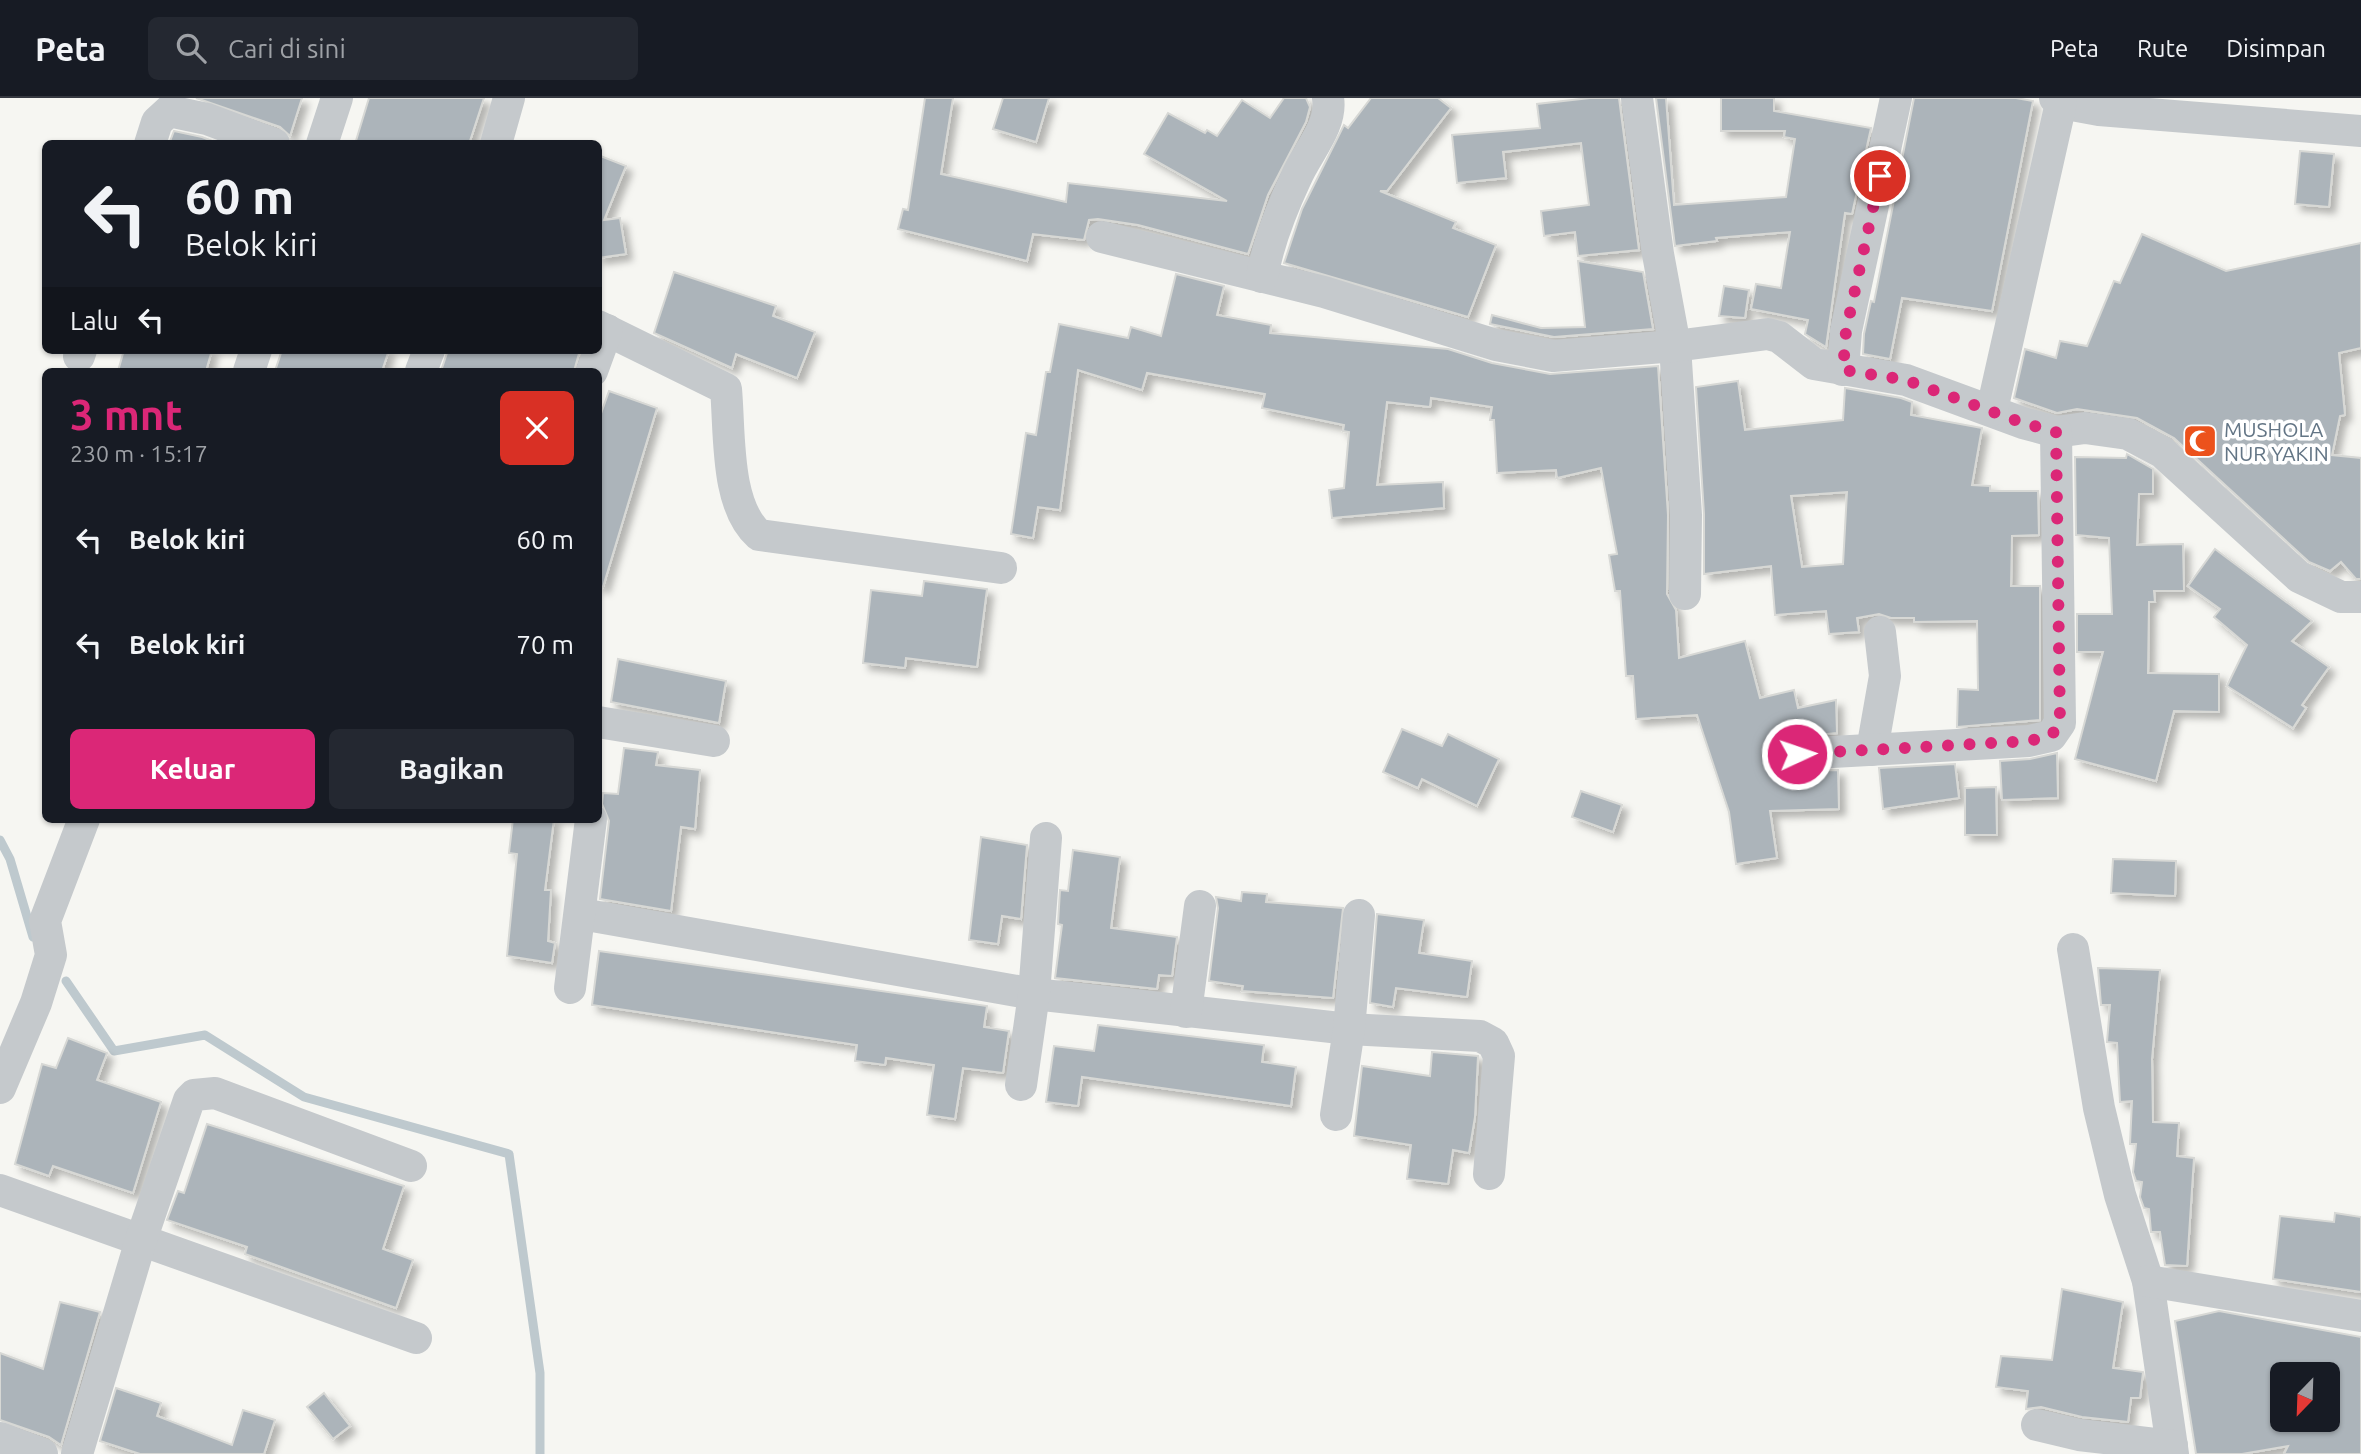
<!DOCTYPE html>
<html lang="id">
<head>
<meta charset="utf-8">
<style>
	body { margin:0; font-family:Ubuntu,sans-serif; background:#242831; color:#f1f3f6; height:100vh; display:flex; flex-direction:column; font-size:26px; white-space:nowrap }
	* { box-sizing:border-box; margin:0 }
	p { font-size:23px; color:#9ea1a6 }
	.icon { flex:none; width:38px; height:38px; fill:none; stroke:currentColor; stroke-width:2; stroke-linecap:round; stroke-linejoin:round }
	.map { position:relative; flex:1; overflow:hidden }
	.drawer { position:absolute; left:42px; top:270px; width:560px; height:455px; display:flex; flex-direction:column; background:#171b24; border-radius:10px; box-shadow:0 2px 5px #0004 }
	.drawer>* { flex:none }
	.hud { position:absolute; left:42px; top:42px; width:560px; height:214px; border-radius:10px; box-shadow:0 2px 5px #0004; background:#171b24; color:#f1f3f6; overflow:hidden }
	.needle { width:46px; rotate:203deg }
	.buttons { position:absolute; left:2270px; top:1264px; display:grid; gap:14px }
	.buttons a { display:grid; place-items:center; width:70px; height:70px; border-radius:10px; background:#171b24; box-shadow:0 2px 5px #0004; font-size:35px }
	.pin { position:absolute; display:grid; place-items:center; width:60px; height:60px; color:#fff; margin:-30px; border:4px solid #fff; border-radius:50%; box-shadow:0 2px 7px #0007 }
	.me { position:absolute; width:77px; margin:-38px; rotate:87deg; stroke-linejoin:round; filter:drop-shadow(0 0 5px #0008) }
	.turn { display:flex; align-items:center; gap:24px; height:147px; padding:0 28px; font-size:32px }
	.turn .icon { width:91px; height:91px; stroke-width:2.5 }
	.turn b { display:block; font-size:49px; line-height:60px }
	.then { display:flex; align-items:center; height:66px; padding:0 28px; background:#0003; gap:14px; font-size:26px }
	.round { display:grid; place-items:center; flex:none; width:74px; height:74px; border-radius:10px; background:#242831 }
	.headline { display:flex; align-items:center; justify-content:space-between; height:119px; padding:0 28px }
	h1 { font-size:42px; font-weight:700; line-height:52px; color:#db2777 }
	.cta { display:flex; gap:14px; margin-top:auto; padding:14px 28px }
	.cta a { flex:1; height:80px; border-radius:10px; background:#db2777; color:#fff; font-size:28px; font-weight:700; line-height:80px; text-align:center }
	.cta a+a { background:#242831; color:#f1f3f6 }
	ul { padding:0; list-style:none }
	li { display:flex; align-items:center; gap:21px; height:105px; padding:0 28px }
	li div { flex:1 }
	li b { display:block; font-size:26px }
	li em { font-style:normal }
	header { display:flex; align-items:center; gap:42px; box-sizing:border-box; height:98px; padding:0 35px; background:#171b24; border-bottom:2px solid #363941 }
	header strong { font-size:33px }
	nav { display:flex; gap:38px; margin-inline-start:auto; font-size:24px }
	.search { width:490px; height:63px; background:#242831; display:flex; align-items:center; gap:18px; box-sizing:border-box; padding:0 24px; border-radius:10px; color:#9ea1a6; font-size:26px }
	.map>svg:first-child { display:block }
</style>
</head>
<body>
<header>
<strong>Peta</strong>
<div class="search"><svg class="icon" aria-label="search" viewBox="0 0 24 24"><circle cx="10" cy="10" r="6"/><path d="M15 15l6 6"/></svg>Cari di sini</div>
<nav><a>Peta</a><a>Rute</a><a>Disimpan</a></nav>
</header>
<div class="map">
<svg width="2361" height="1356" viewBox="0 0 2361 1356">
	<defs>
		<filter id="shadow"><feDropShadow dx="6" dy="6" stdDeviation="3.5" flood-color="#0004"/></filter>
	</defs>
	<rect width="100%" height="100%" fill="#f6f6f2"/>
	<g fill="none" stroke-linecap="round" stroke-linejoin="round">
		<!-- stream -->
		<g stroke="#bec9ce" stroke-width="9">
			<polyline points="0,742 10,761 33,839"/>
			<polyline points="66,883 114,953 205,937 304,999 509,1056 540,1275 540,1356"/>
		</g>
	</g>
	<!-- building -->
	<g fill="#acb4ba" stroke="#d7d8d5" stroke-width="2" fill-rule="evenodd" filter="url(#shadow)">
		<polygon points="196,0 302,0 290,38 280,29"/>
		<polygon points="369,0 484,0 469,46 355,46"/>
		<polygon points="925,0 953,0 941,76 1066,104 1068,85 1227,103 1144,56 1168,15 1205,35 1207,32 1217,38 1242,2 1270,20 1284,0 1306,0 1310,9 1306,24 1268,97 1248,156 1138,127 1098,121 1089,122 1084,142 1033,136 1027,163 898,131 903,111 908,112"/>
		<polygon points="1003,0 1049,0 1036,44 993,31"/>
		<polygon points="1371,0 1438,0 1451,10 1387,93 1380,93 1456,124 1453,130 1496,147 1468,219 1284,165 1302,111 1344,27 1348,30"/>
		<polygon points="1590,0 1619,0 1639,152 1578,158 1575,134 1544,138 1541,113 1589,107 1581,45 1503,54 1506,80 1457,85 1452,37 1540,30 1537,6"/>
		<polygon points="1656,0 1666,0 1674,107 1786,99 1795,41 1784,39 1785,33 1721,33 1721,0 1774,0 1774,13 1871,30 1852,116 1845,115 1826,249 1805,236 1808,222 1751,211 1756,186 1781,190 1790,134 1716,140 1717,143 1675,148"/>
		<polygon points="1914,0 2016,0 2033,3 1992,213 1902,200 1890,261 1863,256 1864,236 1871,203 1874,204"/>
		<polygon points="174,33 202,39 220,46 169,46"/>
		<polygon points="2300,53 2334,56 2329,109 2295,106"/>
		<polygon points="598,57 626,68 604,122 620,120 626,156 598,160"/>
		<polygon points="2142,136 2226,173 2361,145 2361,250 2339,255 2345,317 2340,318 2332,357 2361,360 2361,481 2356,481 2341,464 2330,473 2309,464 2174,340 2137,320 2077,311 2057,315 2014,300 2025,251 2056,260 2060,243 2087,248 2114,183 2120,185"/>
		<polygon points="1578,163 1643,174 1653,231 1554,239 1490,226 1492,217 1541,230 1585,229"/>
		<polygon points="674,174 776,208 773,218 815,234 797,280 736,256 732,270 654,235"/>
		<polygon points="1176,176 1224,188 1217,217 1271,227 1270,235 1448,251 1492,265 1550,276 1658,268 1668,417 1667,496 1676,512 1679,560 1745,543 1760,600 1794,592 1798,610 1836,602 1837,635 1788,640 1779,656 1781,665 1789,673 1838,672 1839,711 1770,713 1777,760 1736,766 1729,714 1697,617 1636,621 1633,578 1626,578 1620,493 1615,493 1609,457 1617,456 1601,370 1557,380 1556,372 1497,375 1494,322 1490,322 1492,309 1431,300 1430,309 1387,304 1377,387 1443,384 1444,410 1332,420 1329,392 1344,390 1349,334 1343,333 1344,327 1262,310 1265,296 1147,275 1142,292 1078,272 1060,412 1038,409 1033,440 1011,436 1026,335 1036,337 1046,274 1050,274 1059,226 1128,240 1131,229 1161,238"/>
		<polygon points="1724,188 1749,192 1745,220 1719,218"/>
		<polygon points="124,252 212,252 206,273 118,273"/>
		<polygon points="282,252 389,252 382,273 275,273"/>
		<polygon points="448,252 580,252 574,273 441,273"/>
		<path d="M1738,283L1745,332L1843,322L1845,290L1901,300L1912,304L1911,317L1982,330L1972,387L1990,388V393H2038L2039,437L2012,438L2011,488H2040V622L1957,629L1958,591L1978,592L1977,523L1914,524V520H1891L1879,516L1857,520L1859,534L1829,536L1826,513L1775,517L1771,468L1704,476V416L1696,289ZM1847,394L1843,466L1802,469L1791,398Z"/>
		<polygon points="609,293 657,310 603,489 598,488 598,324"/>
		<polygon points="2127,356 2153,371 2153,396 2139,396 2137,447 2183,446 2184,493 2154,493 2155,504 2149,504 2148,575 2219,576 2219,614 2174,613 2156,683 2075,661 2103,554 2077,554 2077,516 2112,516 2109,440 2076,437 2075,359 2126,360"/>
		<polygon points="2215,451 2312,523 2292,543 2329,569 2302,607 2306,610 2293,630 2227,588 2247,547 2214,519 2220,511 2188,488"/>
		<polygon points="924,483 987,491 977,569 906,560 905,570 863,565 871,492 922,498"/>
		<polygon points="618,561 726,583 719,625 611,604"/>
		<polygon points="1402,631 1442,648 1448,636 1499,661 1477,708 1422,681 1418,690 1383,674"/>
		<polygon points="624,650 658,654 656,667 700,672 695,731 681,729 671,813 600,801 609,723 602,706 603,695 618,696"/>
		<polygon points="2057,655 2058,700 2002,702 2000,663 2030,661"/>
		<polygon points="1955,666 1959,700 1883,711 1879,670"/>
		<polygon points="1996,689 1997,737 1965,737 1965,690"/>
		<polygon points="1581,693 1622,707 1613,734 1572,719"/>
		<polygon points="513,721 554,721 545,792 551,792 548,843 555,845 552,865 507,858 517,756 509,755"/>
		<polygon points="981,739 1027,747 1021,821 1002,818 998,846 969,842"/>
		<polygon points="1073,752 1120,759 1111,830 1177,839 1172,878 1159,877 1157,891 1055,880 1062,827 1058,826 1060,792 1068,793"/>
		<polygon points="2113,761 2176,763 2175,798 2111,795"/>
		<polygon points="1242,794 1267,796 1266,804 1343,810 1333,900 1242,893 1243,888 1209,883 1218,810 1216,799 1241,803"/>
		<polygon points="1377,816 1424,822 1419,855 1472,863 1467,899 1396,890 1393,909 1370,905"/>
		<polygon points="599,853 987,908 984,929 1009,933 1003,975 963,970 955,1021 927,1017 934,967 886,960 885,967 855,963 857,947 592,907"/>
		<polygon points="2098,870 2160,872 2152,961 2153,1024 2179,1025 2177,1058 2194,1060 2187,1168 2165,1167 2160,1134 2151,1134 2149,1111 2144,1110 2140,1099 2142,1084 2136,1083 2133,1074 2136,1046 2130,1046 2132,1003 2120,1004 2117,945 2107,944 2110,907 2101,907"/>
		<polygon points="1098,927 1264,947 1262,964 1296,969 1291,1008 1082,979 1078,1008 1046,1004 1054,948 1094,953"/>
		<polygon points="68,940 107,955 97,982 161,1004 133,1095 53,1068 49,1078 15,1066 42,966 56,970"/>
		<polygon points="1432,954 1478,958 1475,1019 1469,1055 1453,1052 1448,1086 1407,1081 1411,1047 1354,1038 1362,968 1430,978"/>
		<polygon points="207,1026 404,1088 383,1151 413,1162 396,1210 245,1156 247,1149 167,1122 178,1093 184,1095"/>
		<polygon points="2335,1115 2361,1119 2361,1194 2273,1181 2280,1118 2334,1124"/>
		<polygon points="2062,1191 2123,1204 2113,1270 2143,1274 2140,1300 2131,1300 2128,1324 2082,1319 2041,1309 2026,1311 2028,1293 1996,1289 2001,1258 2052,1262"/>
		<polygon points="60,1204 100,1214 61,1347 49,1339 0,1322 0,1255 43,1271"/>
		<path d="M2219,1213L2361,1239V1356H2284L2288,1348L2242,1356H2196L2175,1223ZM2282,1276H2328V1321H2282Z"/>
		<polygon points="116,1290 161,1305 157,1318 232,1347 243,1312 275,1322 264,1356 140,1356 100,1343"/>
		<polygon points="324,1295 350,1328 333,1341 307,1309"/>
	</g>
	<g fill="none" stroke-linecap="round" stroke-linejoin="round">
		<!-- minor -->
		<g stroke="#c5c9cc" stroke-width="32">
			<polyline points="1637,0 1658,156 1675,248 1686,417 1685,496"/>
			<polyline points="2055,0 2061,5 2099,12 2361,33"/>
			<polyline points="150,46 157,24 169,13 207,21 274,46"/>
			<polyline points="322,46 337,0"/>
			<polyline points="496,46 509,0"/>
			<polyline points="1102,139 1324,194 1496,247 1553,258 1675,248 1768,236 1779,239 1814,266 1906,282 2023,325 2056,334 2085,330 2128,336 2162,354 2299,479 2341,499 2361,499"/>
			<path d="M1262,179C1268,145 1281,112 1296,80C1306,56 1333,27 1328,0"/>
			<path d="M598,228L726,291C730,335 725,407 759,437L1001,470"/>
			<polyline points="79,258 81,252"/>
			<polyline points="1843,272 1846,233 1896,0"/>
			<polyline points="249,273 256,252"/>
			<polyline points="421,273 429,252"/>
			<polyline points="592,273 607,232"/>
			<polyline points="1992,312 2061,5"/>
			<polyline points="598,624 714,643"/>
			<polyline points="1872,652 1885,578 1880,534"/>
			<polyline points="1797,656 2029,643 2051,638 2060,625 2056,334"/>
			<polyline points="581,816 1034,896 1349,931 1480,938 1493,945 1499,958 1489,1076"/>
			<polyline points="2073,851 2099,1010 2120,1097 2148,1183 2173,1356"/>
			<polyline points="570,890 591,721"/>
			<polyline points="1186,914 1200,808"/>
			<polyline points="1021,987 1034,896 1046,740"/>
			<polyline points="0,990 36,905 51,857 45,823 84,721"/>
			<polyline points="1336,1017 1349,931 1359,817"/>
			<polyline points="0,1092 416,1240"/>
			<polyline points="2148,1183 2361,1218"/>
			<polyline points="2037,1327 2079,1337 2172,1348"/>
			<polyline points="0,1340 42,1356"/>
			<polyline points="77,1356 141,1142 189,1002 194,997 215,995 411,1068"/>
		</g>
	</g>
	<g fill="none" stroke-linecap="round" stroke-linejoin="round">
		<!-- route -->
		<polyline stroke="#db2777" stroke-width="12" stroke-dasharray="0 21.6" points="1797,656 2029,643 2051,638 2060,625 2056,334 2023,325 1906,282 1843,272 1846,233 1880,78"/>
	</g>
	<!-- icons -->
	<defs>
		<g id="mosque-square" transform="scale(1.75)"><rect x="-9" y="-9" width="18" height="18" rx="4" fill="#ec521c" stroke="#fff"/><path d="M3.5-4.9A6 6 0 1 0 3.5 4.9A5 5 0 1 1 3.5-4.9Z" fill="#fff"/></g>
	</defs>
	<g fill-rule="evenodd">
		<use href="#mosque-square" x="2200" y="343"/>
	</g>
	<g text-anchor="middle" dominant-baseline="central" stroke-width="7" stroke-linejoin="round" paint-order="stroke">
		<!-- poi labels -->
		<g font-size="21" fill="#637585" stroke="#fff" text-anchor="start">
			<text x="2224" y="331">MUSHOLA<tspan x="2224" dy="24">NUR YAKIN</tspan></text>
		</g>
	</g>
</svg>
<div class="buttons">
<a><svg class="needle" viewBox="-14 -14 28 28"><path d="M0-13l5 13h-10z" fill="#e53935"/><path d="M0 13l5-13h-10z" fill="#9ea1a6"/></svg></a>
</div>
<div class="pin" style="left:1880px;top:78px;background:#d93025"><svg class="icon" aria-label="arrive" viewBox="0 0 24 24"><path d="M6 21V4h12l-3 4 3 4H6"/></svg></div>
<svg class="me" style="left:1797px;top:656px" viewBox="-20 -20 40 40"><circle r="17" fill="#db2777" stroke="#fff" stroke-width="3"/><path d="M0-11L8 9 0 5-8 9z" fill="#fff"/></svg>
<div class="hud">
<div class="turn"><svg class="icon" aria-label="left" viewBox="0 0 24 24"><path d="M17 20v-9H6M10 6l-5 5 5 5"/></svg><div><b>60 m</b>Belok kiri</div></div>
<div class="then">Lalu<svg class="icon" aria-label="left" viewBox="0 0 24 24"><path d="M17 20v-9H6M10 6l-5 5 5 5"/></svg></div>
</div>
<section class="drawer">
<div class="headline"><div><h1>3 mnt</h1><p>230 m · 15:17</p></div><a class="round" style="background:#d93025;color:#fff"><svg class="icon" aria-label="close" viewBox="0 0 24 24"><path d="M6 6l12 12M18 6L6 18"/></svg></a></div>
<ul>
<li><svg class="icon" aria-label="left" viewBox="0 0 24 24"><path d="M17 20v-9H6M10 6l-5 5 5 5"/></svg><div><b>Belok kiri</b></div><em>60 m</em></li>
<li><svg class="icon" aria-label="left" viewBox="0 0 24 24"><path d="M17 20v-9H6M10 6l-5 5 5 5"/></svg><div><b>Belok kiri</b></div><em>70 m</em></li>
</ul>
<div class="cta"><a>Keluar</a><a>Bagikan</a></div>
</section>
</div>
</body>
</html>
